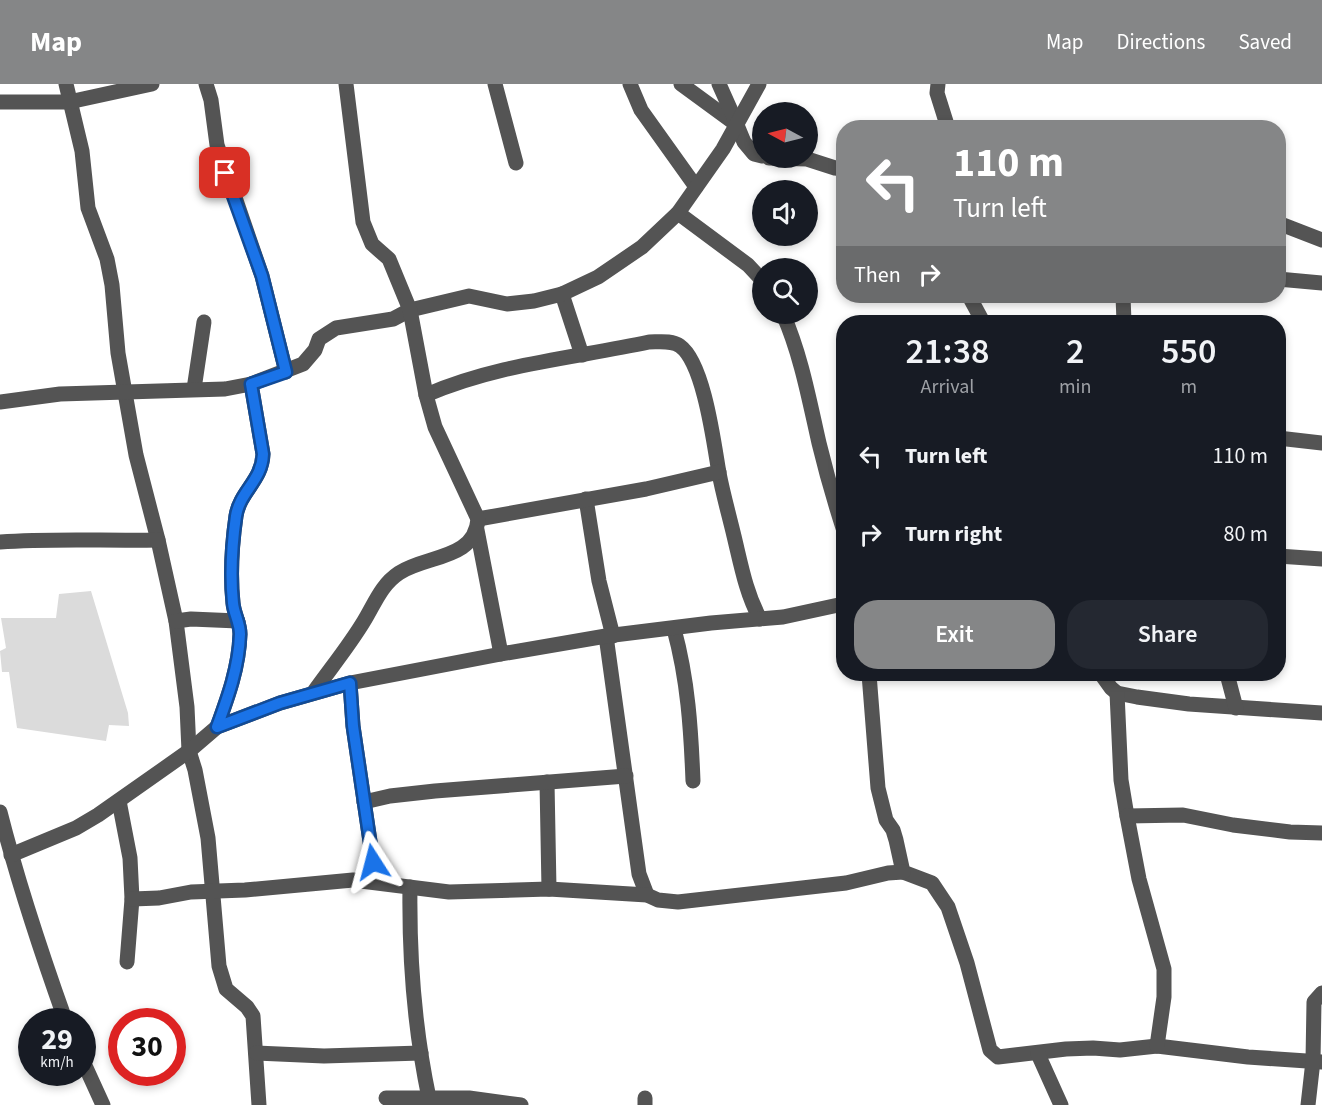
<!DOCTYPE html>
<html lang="en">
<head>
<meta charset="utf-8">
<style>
	body { margin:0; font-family:"Source Sans 3",sans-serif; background:#242831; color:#f1f3f6; height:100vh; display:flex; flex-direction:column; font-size:22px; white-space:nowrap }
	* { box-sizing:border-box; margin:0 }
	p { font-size:20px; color:#9ea1a6 }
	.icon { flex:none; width:33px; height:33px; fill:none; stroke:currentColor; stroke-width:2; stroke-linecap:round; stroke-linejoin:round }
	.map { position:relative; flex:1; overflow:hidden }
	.details { position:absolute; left:836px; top:231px; width:450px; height:366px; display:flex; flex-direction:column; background:#171b24; border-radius:24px; box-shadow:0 3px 9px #0003 }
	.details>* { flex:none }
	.top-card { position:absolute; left:836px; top:36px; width:450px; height:183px; border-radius:24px; box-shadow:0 3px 9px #0003; background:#858687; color:#fff; overflow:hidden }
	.needle { width:39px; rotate:277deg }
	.controls { position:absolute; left:752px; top:18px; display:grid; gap:12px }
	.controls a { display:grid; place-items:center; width:66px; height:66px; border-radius:50%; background:#171b24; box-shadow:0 3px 9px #0003; font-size:30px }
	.speed { position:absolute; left:18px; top:924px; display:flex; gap:12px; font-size:30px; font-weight:700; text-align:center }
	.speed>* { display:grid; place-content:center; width:78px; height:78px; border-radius:50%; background:#171b24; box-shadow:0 3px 9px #0003; line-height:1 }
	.speed small { font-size:15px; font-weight:400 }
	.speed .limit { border:9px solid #d22; background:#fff; color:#111 }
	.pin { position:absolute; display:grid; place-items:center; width:51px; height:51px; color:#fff; margin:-26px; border-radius:12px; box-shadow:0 3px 9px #0006 }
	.me { position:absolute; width:66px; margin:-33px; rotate:351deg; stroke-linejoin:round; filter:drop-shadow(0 0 4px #0008) }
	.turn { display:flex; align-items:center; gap:21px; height:126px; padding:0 18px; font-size:27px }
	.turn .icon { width:78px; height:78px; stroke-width:2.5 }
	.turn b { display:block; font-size:42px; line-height:51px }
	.then { display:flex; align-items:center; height:57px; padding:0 18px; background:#0003; gap:12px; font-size:22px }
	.eta { display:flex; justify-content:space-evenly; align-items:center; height:102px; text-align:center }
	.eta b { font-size:36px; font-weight:600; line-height:42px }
	.cta { display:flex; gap:12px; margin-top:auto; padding:12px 18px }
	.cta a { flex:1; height:69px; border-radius:24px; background:#858687; color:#fff; font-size:24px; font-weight:600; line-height:69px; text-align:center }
	.cta a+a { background:#242831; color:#f1f3f6 }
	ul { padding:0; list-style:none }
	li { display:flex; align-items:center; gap:18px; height:78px; padding:0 18px }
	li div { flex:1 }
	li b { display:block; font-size:22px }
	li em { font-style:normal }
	header { display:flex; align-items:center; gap:36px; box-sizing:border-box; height:84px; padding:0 30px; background:#858687; color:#fff }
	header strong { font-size:28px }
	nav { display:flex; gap:33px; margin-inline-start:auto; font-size:21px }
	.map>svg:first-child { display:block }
</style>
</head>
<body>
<header>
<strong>Map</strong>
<nav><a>Map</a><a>Directions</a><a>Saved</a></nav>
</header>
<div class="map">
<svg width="1322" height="1021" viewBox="0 0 1322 1021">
	<rect width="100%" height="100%" fill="#fff"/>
	<!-- green -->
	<polygon fill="#dbdbdb" points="91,507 128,629 129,642 109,641 106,657 17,644 9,588 2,588 0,567 6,564 1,534 56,534 59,510"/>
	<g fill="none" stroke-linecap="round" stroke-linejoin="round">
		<!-- minor -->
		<g stroke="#545454" stroke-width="15">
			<polyline points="66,0 82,67 88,124 107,175 112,201 118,269 136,371 158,456 176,537 187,623 189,667 195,686 208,754 219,882 226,905 247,923 253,932 259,1021"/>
			<polyline points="206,0 211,16 217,61 262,192 286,288"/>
			<polyline points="495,0 516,79"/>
			<polyline points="630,0 641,26 696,103"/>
			<polyline points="681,0 737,41 744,58 754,70 762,72"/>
			<polyline points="719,0 736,38"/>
			<polyline points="938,0 937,9 948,44"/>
			<polyline points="0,18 69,18 152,0"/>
			<polyline points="769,74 807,75 835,84 843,85"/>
			<polyline points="678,129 748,181 762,196"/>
			<polyline points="1278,139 1322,156"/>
			<polyline points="1278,195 1322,199"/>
			<polyline points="562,210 582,271"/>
			<polyline points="969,212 983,238"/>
			<polyline points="1123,212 1124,238"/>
			<path d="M783,230C801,271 809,315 819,359C826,388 834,416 843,444"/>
			<polyline points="194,305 204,238"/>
			<path d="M426,311C497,280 574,274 649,258C659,258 672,256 680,262C704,279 714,360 719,389C723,410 729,431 734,452C741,481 746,509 760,535"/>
			<polyline points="0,318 60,310 225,305 251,300 303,280 315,266 319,255 336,244 393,235 410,226 469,212 507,220 534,217 562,210 598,193 642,163 678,129 723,65 759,0"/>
			<polyline points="1278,354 1322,359"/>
			<polyline points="586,415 599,497 613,552"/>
			<polyline points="478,435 646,405 719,388"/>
			<polyline points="477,446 501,570"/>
			<path d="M0,458C52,454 105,457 158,456"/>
			<polyline points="1278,472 1322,475"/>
			<polyline points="176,537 191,535 238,537"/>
			<path d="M674,545C688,596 691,646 693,697"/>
			<polyline points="606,552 639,790 647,811"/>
			<polyline points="869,590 878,704 886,736 893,746 896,756 903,788 932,799 948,823 967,879 990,966 998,973 1066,965 1093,964 1120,966 1157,962 1248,973 1322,978"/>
			<polyline points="1101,590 1111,604 1117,609 1137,613 1189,620 1322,629"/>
			<polyline points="1227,590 1236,624"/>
			<polyline points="350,599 353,642 376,798"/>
			<path d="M313,609C330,585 349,562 364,537C375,519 381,501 399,489C426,471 475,476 478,435L435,343L426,311L410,226L389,175L372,160L363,138L346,0"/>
			<polyline points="1117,609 1121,696 1127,732 1139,795 1164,885 1164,913 1157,962"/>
			<path d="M217,643C228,613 239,583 240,550C240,539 234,530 233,519C230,491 232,460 236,432C240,407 262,397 263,370L251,300"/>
			<polyline points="547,698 549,805"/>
			<polyline points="119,717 130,774 132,815 127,878"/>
			<polyline points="364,718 390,712 435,707 626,692"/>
			<path d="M0,728C18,799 41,868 66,938"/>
			<polyline points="1127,732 1183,731 1233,741 1290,748 1322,749"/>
			<polyline points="11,771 76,744 98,731 189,667 217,643 280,619 350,599 501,570 606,552 711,539 783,533 843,520"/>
			<path d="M410,803C409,875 414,943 429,1014"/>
			<polyline points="132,815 159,814 191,808 245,806 353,796 449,808 549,805 647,811 658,816 678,818 846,799 888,789 903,788"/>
			<polyline points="256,969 324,972 421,969"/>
			<polyline points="1038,970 1061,1021"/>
			<polyline points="82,975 103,1021"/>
			<polyline points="386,1014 469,1014 521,1021"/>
			<polyline points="645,1014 645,1021"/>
			<polyline points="1308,1021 1313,977 1314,918 1322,909"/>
		</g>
	</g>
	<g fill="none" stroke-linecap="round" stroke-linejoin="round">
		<!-- route casing -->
		<g stroke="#114b97" stroke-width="15">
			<path id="route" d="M225,89L262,192L286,288L251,300L263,370C262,397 240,407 236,432C232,460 230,491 233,519C234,530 240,539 240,550C239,583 228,613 217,643L280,619L350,599L353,642L373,778"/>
		</g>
		<!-- route -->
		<use href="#route" stroke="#1a73e8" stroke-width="10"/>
	</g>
</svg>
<div class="controls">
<a><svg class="needle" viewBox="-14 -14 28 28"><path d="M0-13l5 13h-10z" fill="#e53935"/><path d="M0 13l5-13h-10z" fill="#9ea1a6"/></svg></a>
<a><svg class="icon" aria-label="sound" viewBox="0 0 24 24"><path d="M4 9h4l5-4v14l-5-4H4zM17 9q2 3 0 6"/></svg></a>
<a><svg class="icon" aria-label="search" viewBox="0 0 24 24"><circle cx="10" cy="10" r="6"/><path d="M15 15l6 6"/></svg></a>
</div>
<div class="speed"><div>29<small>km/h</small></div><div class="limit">30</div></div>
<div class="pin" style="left:225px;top:89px;background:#d93025"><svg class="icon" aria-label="arrive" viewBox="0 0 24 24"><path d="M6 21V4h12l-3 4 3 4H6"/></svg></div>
<svg class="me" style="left:373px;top:778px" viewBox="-20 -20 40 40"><path d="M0-17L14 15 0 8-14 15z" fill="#1a73e8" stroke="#fff" stroke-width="4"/></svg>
<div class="top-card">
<div class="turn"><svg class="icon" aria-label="left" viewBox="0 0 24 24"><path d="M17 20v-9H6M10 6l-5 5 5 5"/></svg><div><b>110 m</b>Turn left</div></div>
<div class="then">Then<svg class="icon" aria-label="right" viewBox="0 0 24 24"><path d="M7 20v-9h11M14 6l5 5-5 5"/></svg></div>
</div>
<section class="details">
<div class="eta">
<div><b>21:38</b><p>Arrival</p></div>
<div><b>2</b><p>min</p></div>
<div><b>550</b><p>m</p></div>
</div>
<ul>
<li><svg class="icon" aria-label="left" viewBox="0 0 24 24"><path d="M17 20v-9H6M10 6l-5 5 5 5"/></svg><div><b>Turn left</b></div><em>110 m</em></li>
<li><svg class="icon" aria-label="right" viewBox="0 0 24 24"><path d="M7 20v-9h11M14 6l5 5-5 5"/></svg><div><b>Turn right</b></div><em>80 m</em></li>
</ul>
<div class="cta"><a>Exit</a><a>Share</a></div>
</section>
</div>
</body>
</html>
